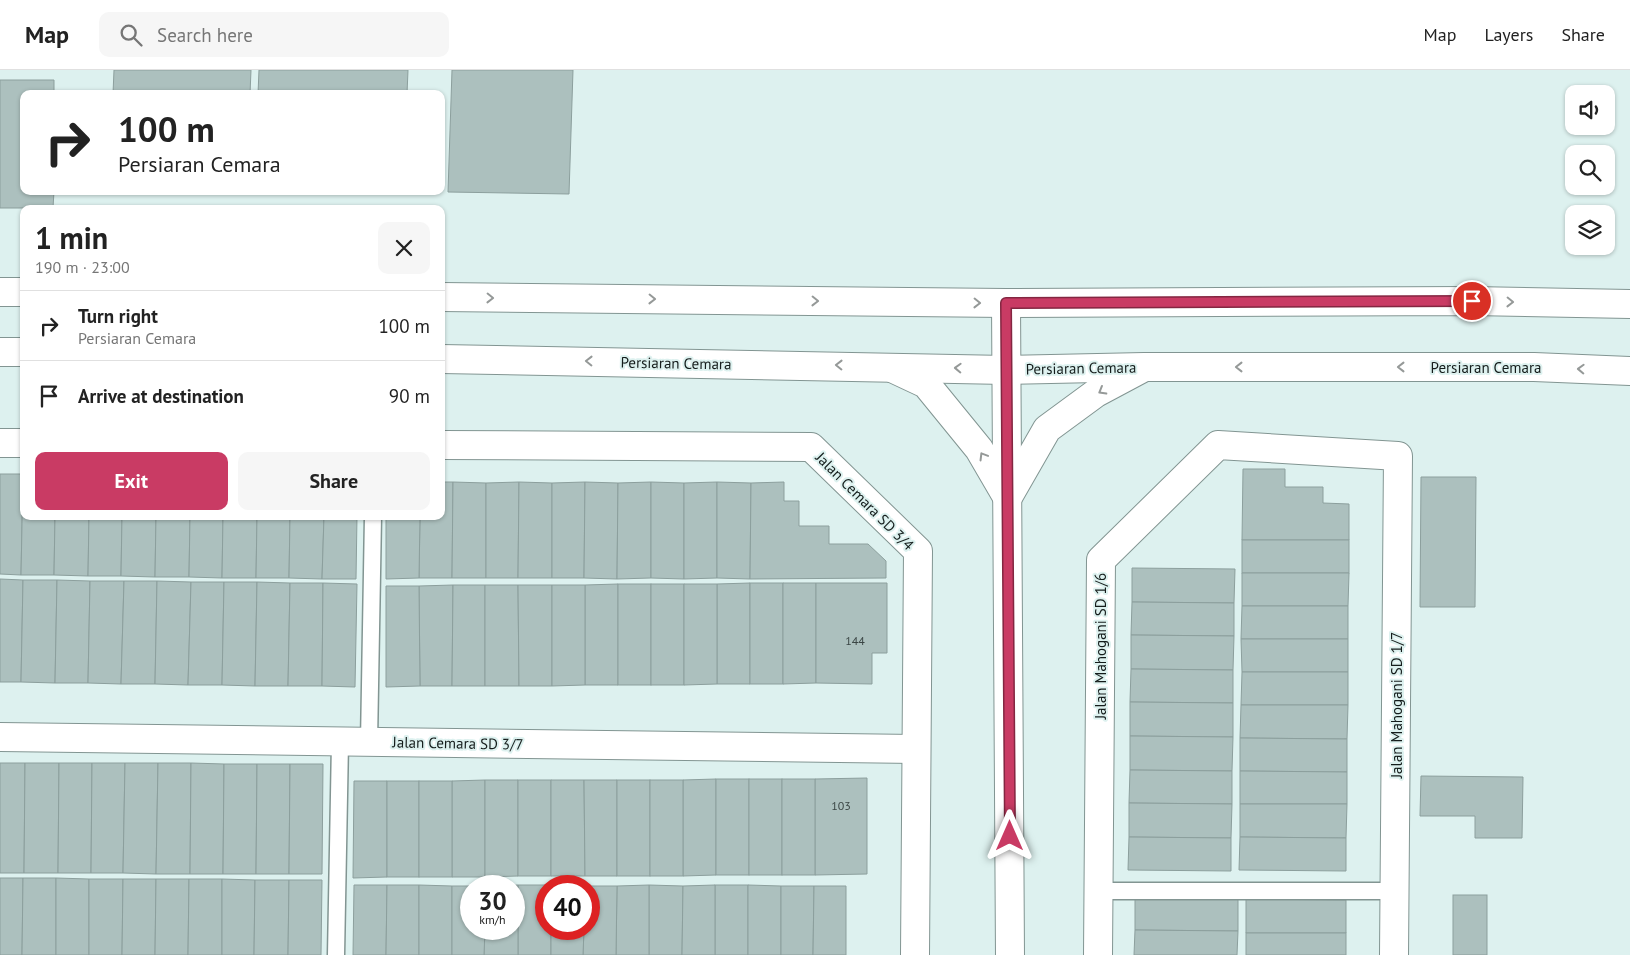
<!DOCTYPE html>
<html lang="en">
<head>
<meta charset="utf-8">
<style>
	body { margin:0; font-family:"PT Sans",sans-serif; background:#f6f6f6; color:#222; height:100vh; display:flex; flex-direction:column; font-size:19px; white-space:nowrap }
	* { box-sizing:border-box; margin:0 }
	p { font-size:16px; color:#767676 }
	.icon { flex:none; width:28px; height:28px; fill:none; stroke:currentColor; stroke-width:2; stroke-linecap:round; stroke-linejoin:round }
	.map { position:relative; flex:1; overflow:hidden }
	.drawer { position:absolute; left:20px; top:135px; width:425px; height:315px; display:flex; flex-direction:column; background:#fff; border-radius:10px; box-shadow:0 1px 4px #0004 }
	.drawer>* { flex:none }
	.guide { position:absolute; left:20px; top:20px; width:425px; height:105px; border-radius:10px; box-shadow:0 1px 4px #0004; background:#fff; color:#222; overflow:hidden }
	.controls { position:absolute; left:1565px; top:15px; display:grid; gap:10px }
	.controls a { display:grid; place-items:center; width:50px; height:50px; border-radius:10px; background:#fff; box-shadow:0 1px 4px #0004; font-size:25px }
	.speed { position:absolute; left:460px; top:805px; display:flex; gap:10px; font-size:25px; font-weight:700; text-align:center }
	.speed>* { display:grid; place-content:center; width:65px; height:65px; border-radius:50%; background:#fff; box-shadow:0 1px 4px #0004; line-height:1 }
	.speed small { font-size:12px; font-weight:400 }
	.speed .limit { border:8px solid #d22; background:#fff; color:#111 }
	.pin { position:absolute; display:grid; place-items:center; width:42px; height:42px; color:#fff; margin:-21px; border:2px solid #fff; border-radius:50%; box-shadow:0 1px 5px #0007 }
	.me { position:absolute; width:55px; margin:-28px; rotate:0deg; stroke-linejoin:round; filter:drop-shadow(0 0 4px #0008) }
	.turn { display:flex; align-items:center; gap:18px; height:105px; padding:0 15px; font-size:22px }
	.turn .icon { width:65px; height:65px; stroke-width:2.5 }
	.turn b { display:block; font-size:35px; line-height:42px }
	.round { display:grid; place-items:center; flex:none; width:52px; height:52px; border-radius:10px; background:#f6f6f6 }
	.headline { display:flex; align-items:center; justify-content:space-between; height:85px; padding:0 15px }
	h1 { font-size:30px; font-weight:700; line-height:38px }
	.action { display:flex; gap:10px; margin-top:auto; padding:10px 15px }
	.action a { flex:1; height:58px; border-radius:10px; background:#c93b64; color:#fff; font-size:20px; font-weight:700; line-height:58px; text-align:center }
	.action a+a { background:#f6f6f6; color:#222 }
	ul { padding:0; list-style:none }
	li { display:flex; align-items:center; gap:15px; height:70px; padding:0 15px; border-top:1px solid #e0e0e0 }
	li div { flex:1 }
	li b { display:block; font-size:19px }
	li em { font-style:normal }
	header { display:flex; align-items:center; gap:30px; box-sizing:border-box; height:70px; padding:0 25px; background:#fff; border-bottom:1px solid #e0e0e0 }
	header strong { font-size:24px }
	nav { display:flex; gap:28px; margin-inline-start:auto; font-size:18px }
	.search { width:350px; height:45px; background:#f6f6f6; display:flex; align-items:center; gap:12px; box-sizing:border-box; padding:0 18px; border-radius:10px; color:#767676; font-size:19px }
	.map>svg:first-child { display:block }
</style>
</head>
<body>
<header>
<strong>Map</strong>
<div class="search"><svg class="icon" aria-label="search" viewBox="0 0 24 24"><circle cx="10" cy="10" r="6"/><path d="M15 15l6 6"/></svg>Search here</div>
<nav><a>Map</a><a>Layers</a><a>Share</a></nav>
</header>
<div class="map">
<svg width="1630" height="885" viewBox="0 0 1630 885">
	<rect width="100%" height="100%" fill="#ddf1ef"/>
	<!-- building -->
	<g fill="#acc0be" stroke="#8c9f9d">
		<polygon points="114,0 251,0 250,24 113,24"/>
		<polygon points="259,0 408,0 407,24 258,24"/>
		<polygon points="452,0 573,0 569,124 448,122"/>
		<polygon points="0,10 54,10 54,24 24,24 24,121 54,121 53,138 0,138"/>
		<polygon points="1243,399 1285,399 1285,417 1323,417 1323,433 1349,434 1349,470 1242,470"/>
		<polygon points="0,404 23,404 21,505 0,504"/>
		<polygon points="23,404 24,446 55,446 54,505 21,505"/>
		<polygon points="1421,407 1476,407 1475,537 1420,537"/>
		<polygon points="441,412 453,412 452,508 419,508 420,446 441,446"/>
		<polygon points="453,412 486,413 486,508 452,508"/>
		<polygon points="519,412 518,508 486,508 486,413"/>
		<polygon points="519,412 552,413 552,508 518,508"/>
		<polygon points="585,412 584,508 552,508 552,413"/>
		<polygon points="585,412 618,413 617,509 584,508"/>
		<polygon points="651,412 651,508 617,509 618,413"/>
		<polygon points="651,412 684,413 684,509 651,508"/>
		<polygon points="717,412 717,508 684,509 684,413"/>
		<polygon points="717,412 751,413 750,509 717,508"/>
		<polygon points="784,412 784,431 799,431 799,456 829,456 829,474 868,474 886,491 886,508 750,509 751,413"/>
		<polygon points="55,446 89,446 88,506 54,505"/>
		<polygon points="89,446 122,446 121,506 88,506"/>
		<polygon points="122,446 156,446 155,507 121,506"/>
		<polygon points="156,446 190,446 189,507 155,507"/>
		<polygon points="190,446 223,446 222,508 189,507"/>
		<polygon points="223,446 257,446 256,508 222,508"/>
		<polygon points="257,446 290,446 289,508 256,508"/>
		<polygon points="290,446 324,446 322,509 289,508"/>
		<polygon points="324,446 357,446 356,509 322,509"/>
		<polygon points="386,446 420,446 419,508 386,509"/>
		<rect x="1242" y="470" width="107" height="33"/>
		<polygon points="1132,498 1235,499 1234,533 1132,532"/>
		<polygon points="1242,503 1349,503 1348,536 1242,536"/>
		<polygon points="0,509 23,510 21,612 0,612"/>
		<polygon points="23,510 57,510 55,613 21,612"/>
		<polygon points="57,510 90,511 88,613 55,613"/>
		<polygon points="90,511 124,511 121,614 88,613"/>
		<polygon points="124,511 157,511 155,614 121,614"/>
		<polygon points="157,511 191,512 188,615 155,614"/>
		<polygon points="191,512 224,512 222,615 188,615"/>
		<polygon points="224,512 257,512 255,616 222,615"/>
		<polygon points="257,512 290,513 288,616 255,616"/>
		<polygon points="290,513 323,513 322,616 288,616"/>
		<polygon points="323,513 357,514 355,617 322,616"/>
		<polygon points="750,513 750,614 717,614 717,514"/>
		<rect x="750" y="513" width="33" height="101"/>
		<polygon points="783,513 816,513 816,613 783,614"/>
		<polygon points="816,513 887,513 887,583 872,583 872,614 816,613"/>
		<polygon points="618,514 618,615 585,615 585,515"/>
		<rect x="618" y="514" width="33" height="101"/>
		<rect x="651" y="514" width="33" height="101"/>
		<polygon points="684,514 717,514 717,614 684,615"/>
		<polygon points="453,515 452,616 420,616 419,516"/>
		<polygon points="453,515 485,515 485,616 452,616"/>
		<polygon points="485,515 518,515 519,616 485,616"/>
		<polygon points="518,515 552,515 552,616 519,616"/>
		<polygon points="552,515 585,515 585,615 552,616"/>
		<polygon points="386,516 419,516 420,616 386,617"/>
		<polygon points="1132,532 1234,533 1234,566 1131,565"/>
		<polygon points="1242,536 1348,536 1348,569 1241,569"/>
		<polygon points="1131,565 1234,566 1233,600 1131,599"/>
		<polygon points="1241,569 1348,569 1348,602 1242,602"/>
		<polygon points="1131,599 1233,600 1233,633 1130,632"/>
		<polygon points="1242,602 1348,602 1348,635 1241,635"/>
		<polygon points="1130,632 1233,633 1233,667 1130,666"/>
		<polygon points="1241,635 1348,635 1347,669 1240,668"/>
		<polygon points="1130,666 1233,667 1232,701 1130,700"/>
		<polygon points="1240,668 1347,669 1347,702 1240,701"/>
		<polygon points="0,693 25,693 24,803 0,803"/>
		<polygon points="25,693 59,693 58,803 24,803"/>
		<polygon points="59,693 92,693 91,803 58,803"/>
		<polygon points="92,693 125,693 123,803 91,803"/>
		<polygon points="125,693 158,693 156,804 123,803"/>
		<polygon points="158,693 191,693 190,804 156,804"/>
		<polygon points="191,693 224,694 223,804 190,804"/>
		<polygon points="224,694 257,694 256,804 223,804"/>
		<polygon points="257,694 290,694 289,804 256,804"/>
		<polygon points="290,694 323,694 322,804 289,804"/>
		<polygon points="1130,700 1232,701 1232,734 1129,733"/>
		<polygon points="1240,701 1347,702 1347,734 1240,734"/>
		<polygon points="1421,706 1523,707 1522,768 1475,768 1475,746 1420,746"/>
		<polygon points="867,708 867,804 815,805 815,709"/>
		<polygon points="716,709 716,805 683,806 683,710"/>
		<rect x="716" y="709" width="33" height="96"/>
		<rect x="749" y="709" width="33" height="96"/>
		<rect x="782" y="709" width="33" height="96"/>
		<polygon points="485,710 485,807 452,807 452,711"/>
		<polygon points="485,710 518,710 518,806 485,807"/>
		<rect x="518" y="710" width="33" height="96"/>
		<polygon points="551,710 584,710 585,806 551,806"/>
		<polygon points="584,710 617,710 617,806 585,806"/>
		<rect x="617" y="710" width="33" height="96"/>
		<rect x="650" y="710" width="33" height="96"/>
		<polygon points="354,711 387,711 387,807 353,808"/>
		<rect x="387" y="711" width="32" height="96"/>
		<rect x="419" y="711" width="33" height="96"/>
		<polygon points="1129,733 1232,734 1231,768 1129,767"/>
		<polygon points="1240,734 1347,734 1346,768 1240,767"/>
		<polygon points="1129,767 1231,768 1231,801 1128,800"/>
		<polygon points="1240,767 1346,768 1346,801 1239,800"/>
		<polygon points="0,808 23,808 22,885 0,885"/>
		<polygon points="23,808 56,808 56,885 22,885"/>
		<polygon points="56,808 89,809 89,885 56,885"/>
		<polygon points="89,809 123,809 122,885 89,885"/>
		<polygon points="123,809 156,809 155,885 122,885"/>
		<polygon points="156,809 189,809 188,885 155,885"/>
		<polygon points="189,809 222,809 222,885 188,885"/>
		<polygon points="222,809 255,810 254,885 222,885"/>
		<polygon points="255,810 289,810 288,885 254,885"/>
		<polygon points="289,810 322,810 321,885 288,885"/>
		<polygon points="354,815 387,815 386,885 353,885"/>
		<polygon points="387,815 419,815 419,885 386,885"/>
		<polygon points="419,815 452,816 452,885 419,885"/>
		<polygon points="518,815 551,815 546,816 546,859 551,859 551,885 518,885"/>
		<polygon points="518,815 518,885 484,885 485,859 514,859 514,816 485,816"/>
		<polygon points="649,815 683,816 682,885 649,885"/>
		<polygon points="649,815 649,885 616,885 617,816"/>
		<rect x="715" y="815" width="33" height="70"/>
		<polygon points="715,815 715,885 682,885 683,816"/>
		<polygon points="748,815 781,816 781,885 748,885"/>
		<polygon points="452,816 485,816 471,816 471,859 485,859 484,885 452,885"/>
		<polygon points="584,816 617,816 616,885 583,885 584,859 589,859 589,816"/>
		<polygon points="781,816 814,816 813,885 781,885"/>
		<polygon points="814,816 846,816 846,885 813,885"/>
		<rect x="1453" y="825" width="34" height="60"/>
		<polygon points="1135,827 1238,827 1238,861 1135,860"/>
		<polygon points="1246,829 1346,830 1346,863 1246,863"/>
		<polygon points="551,859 584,859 583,885 551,885"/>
		<polygon points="1135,860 1238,861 1237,885 1134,885"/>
		<rect x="1246" y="863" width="100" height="22"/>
	</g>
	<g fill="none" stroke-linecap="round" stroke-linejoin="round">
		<!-- lane casing -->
		<g stroke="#829592" stroke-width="19">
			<g id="lane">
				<polyline points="369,672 373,446"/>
				<polyline points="1098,821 1395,821"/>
				<polyline points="336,885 340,672"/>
			</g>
		</g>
		<!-- street casing -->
		<g stroke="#829592" stroke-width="30">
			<g id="street">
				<polyline points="0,373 24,373"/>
				<polyline points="441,375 811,377 918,481 915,885"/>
				<polyline points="0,667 916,679"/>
				<polyline points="1098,885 1101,490 1218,375 1398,386 1394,885"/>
			</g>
		</g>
		<!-- secondary casing -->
		<g stroke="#829592" stroke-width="30">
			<g id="secondary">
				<polyline points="0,222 24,222"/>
				<polyline points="441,227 1006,233 1472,231 1630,234"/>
				<polyline points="1006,233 1010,885"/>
				<polyline points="0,282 24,282"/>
				<polyline points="441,289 1006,300 1144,297 1534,297 1630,301"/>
				<polyline points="894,299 926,314 979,379 1007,427"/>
				<polyline points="1008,427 1047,359 1096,323 1141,299"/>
			</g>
		</g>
		<!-- lane -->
		<use href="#lane" stroke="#fff" stroke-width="16"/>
		<!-- street -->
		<use href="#street" stroke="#fff" stroke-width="28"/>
		<!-- secondary -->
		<use href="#secondary" stroke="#fff" stroke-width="28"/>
	</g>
	<!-- one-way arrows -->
	<defs><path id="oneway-chevron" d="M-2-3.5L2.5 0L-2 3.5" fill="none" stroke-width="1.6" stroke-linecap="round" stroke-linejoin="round" transform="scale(1.25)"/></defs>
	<g stroke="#959998">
		<use href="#oneway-chevron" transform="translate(490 228) rotate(1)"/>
		<use href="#oneway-chevron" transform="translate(652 229) rotate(1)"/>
		<use href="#oneway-chevron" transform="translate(815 231) rotate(1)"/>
		<use href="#oneway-chevron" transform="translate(1510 232) rotate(1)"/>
		<use href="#oneway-chevron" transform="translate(977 233) rotate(1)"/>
		<use href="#oneway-chevron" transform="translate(589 291) rotate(-179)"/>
		<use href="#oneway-chevron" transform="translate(839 295) rotate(-179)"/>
		<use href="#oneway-chevron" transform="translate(1239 297) rotate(180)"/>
		<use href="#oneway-chevron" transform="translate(1401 297) rotate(180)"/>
		<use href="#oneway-chevron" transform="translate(958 298) rotate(-178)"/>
		<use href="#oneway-chevron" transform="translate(1581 299) rotate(-178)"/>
		<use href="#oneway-chevron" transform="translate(1102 321) rotate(150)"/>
		<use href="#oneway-chevron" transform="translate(983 386) rotate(-121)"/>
	</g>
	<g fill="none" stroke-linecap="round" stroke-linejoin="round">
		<!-- route casing -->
		<g stroke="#832641" stroke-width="12">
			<polyline id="route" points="1010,766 1006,233 1472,231"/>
		</g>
		<!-- route -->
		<use href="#route" stroke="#c93b64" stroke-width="9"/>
	</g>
	<g text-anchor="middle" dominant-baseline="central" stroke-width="4" stroke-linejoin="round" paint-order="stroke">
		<!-- number labels -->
		<g font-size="12" fill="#3a4544">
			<text x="855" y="570">144</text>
			<text x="841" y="735">103</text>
		</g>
		<!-- street labels -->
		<g font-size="15" fill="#141c1b" stroke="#ddf1ef">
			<text transform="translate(676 293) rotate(1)">Persiaran Cemara</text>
			<text x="1486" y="297">Persiaran Cemara</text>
			<text transform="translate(1081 298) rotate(-1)">Persiaran Cemara</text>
			<text transform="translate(865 431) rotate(45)">Jalan Cemara SD 3/4</text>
			<text transform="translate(1100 576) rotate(-90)">Jalan Mahogani SD 1/6</text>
			<text transform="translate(1396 635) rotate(-90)">Jalan Mahogani SD 1/7</text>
			<text transform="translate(458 673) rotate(1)">Jalan Cemara SD 3/7</text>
		</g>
	</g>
</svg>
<div class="controls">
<a><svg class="icon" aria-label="sound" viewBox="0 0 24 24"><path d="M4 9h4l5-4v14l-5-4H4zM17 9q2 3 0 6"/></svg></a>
<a><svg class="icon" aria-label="search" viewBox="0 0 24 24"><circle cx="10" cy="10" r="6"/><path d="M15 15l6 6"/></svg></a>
<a><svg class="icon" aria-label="layers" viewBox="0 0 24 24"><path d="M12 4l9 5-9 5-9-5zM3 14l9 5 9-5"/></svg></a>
</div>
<div class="speed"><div>30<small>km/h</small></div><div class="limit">40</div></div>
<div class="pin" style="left:1472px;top:231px;background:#d93025"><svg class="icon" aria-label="arrive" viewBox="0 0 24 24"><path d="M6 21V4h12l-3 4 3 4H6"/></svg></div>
<svg class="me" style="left:1010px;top:766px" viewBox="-20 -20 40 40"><path d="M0-17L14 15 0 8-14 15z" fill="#c93b64" stroke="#fff" stroke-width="4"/></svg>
<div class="guide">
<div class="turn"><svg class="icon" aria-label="right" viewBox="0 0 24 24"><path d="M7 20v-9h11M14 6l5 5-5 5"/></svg><div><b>100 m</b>Persiaran Cemara</div></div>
</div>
<section class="drawer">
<div class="headline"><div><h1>1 min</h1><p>190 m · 23:00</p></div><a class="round"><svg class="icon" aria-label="close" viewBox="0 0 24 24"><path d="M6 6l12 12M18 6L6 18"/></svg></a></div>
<ul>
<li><svg class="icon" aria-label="right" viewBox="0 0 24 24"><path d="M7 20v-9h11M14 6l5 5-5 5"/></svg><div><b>Turn right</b><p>Persiaran Cemara</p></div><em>100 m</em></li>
<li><svg class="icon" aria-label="arrive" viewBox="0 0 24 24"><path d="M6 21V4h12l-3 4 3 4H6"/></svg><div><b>Arrive at destination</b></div><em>90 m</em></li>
</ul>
<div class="action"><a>Exit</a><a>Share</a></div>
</section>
</div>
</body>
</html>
